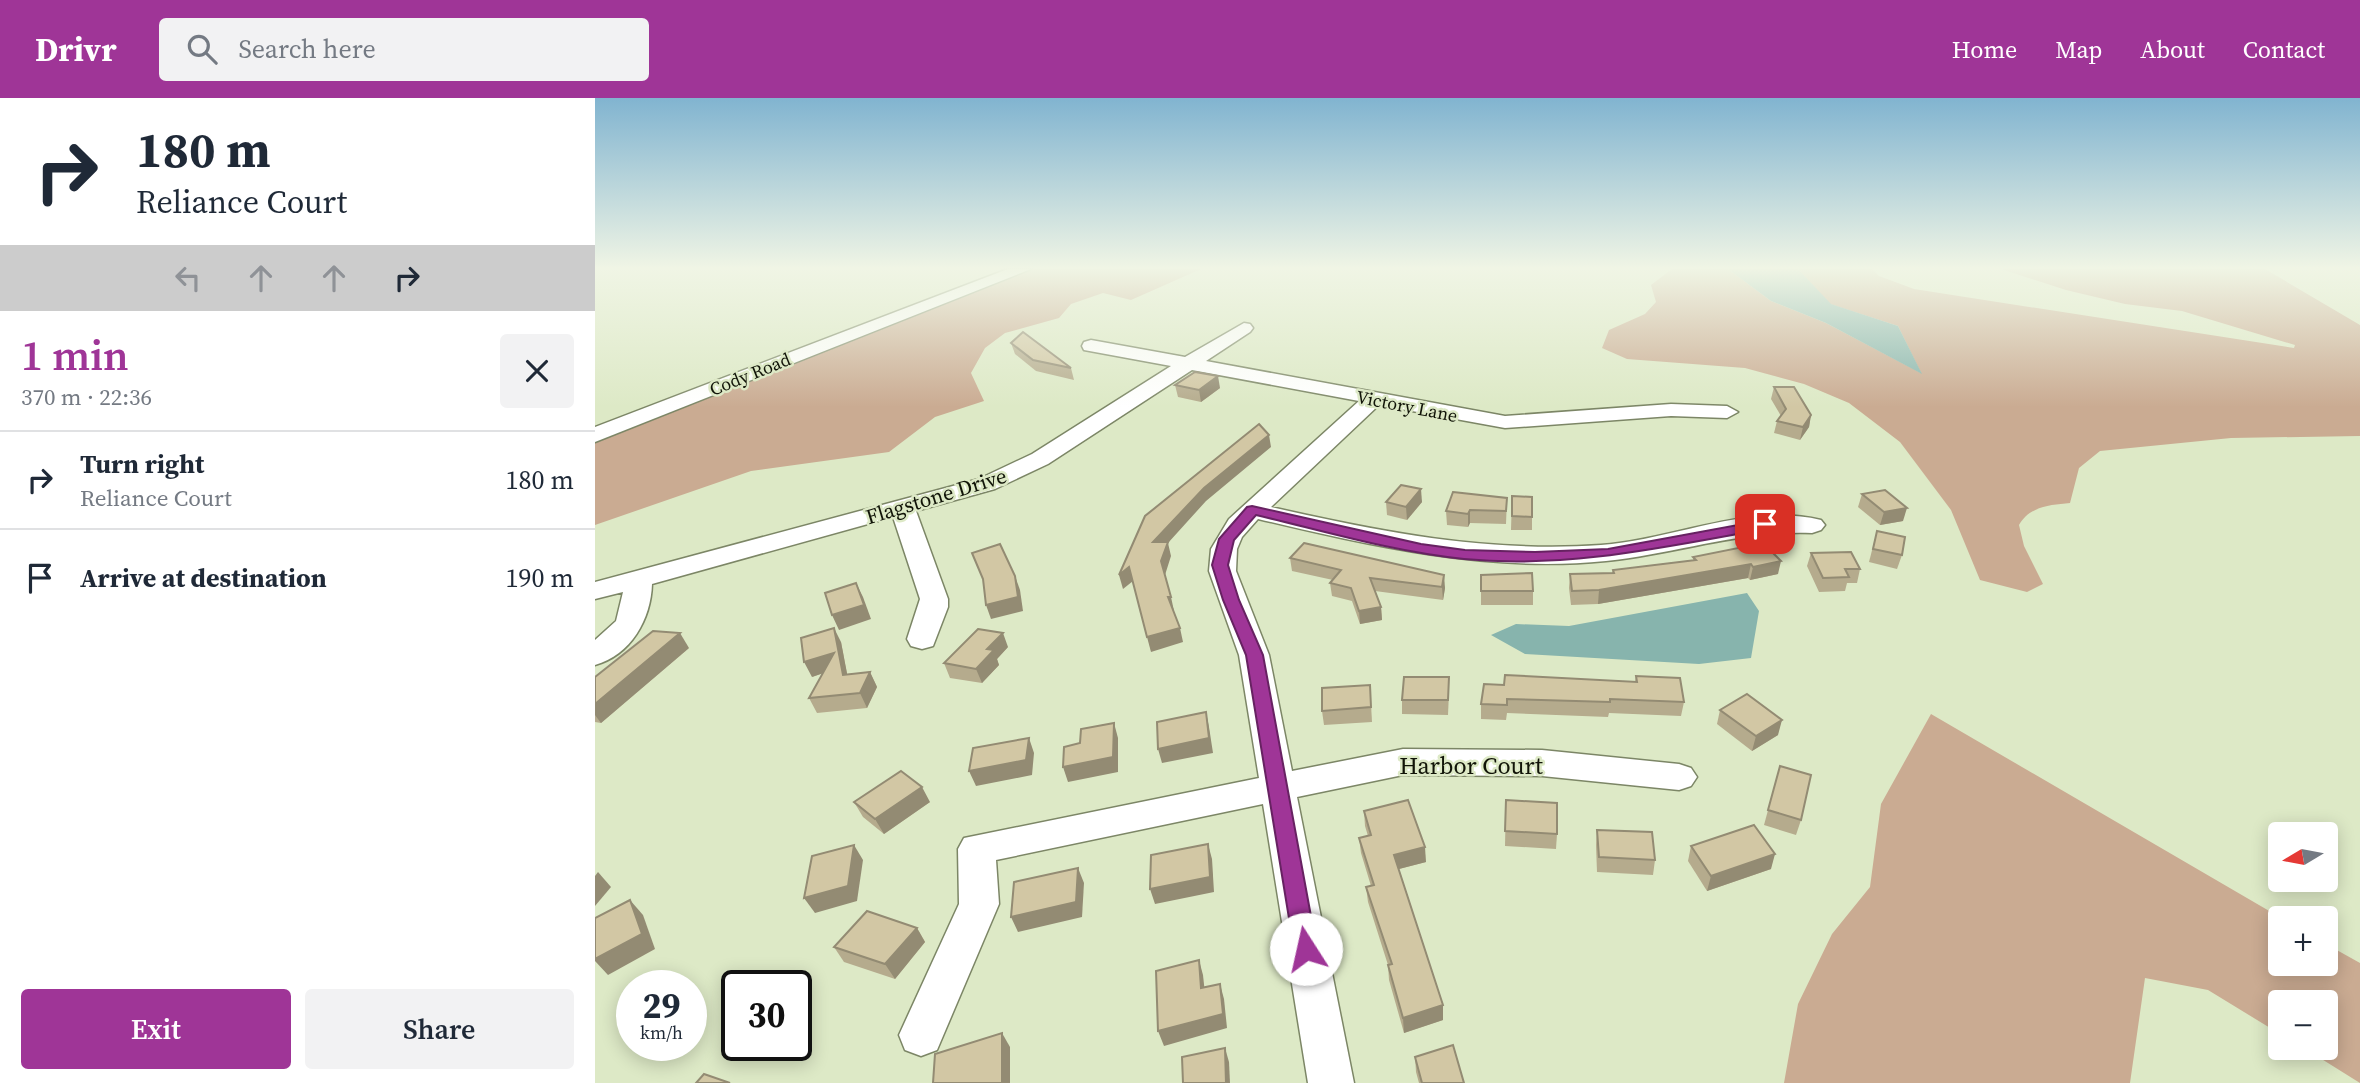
<!DOCTYPE html>
<html lang="en">
<head>
<meta charset="utf-8">
<style>
	body { margin:0; font-family:"Source Serif 4",serif; background:#f2f2f3; color:#1f2937; height:100vh; display:flex; flex-direction:column; font-size:26px; white-space:nowrap }
	* { box-sizing:border-box; margin:0 }
	p { font-size:23px; color:#747a83 }
	.icon { flex:none; width:38px; height:38px; fill:none; stroke:currentColor; stroke-width:2; stroke-linecap:round; stroke-linejoin:round }
	.map { position:relative; flex:1; overflow:hidden }
	.drawer { display:flex; flex-direction:column; background:#fff; width:595px }
	.drawer>* { flex:none }
	.guide { background:#fff; color:#1f2937; overflow:hidden }
	.needle { width:46px; rotate:260deg }
	.tools { position:absolute; left:1673px; top:724px; display:grid; gap:14px }
	.tools a { display:grid; place-items:center; width:70px; height:70px; border-radius:7px; background:#fff; box-shadow:0 4px 18px #0003; font-size:35px }
	.speed { position:absolute; left:21px; top:872px; display:flex; gap:14px; font-size:35px; font-weight:700; text-align:center }
	.speed>* { display:grid; place-content:center; width:91px; height:91px; border-radius:50%; background:#fff; box-shadow:0 4px 18px #0003; line-height:1 }
	.speed small { font-size:18px; font-weight:400 }
	.speed .limit { border:4px solid #111; border-radius:10px; background:#fff; color:#111 }
	.pin { position:absolute; display:grid; place-items:center; width:60px; height:60px; color:#fff; margin:-30px; border-radius:14px; box-shadow:0 4px 10px #0006 }
	.me { position:absolute; width:77px; margin:-38px; rotate:350deg; stroke-linejoin:round; filter:drop-shadow(0 0 5px #0008) }
	.turn { display:flex; align-items:center; gap:24px; height:147px; padding:0 21px; font-size:32px }
	.turn .icon { width:91px; height:91px; stroke-width:2.5 }
	.turn b { display:block; font-size:49px; line-height:60px }
	.lanes { display:flex; align-items:center; height:66px; padding:0 21px; background:#0003; justify-content:center; gap:35px; direction:ltr }
	.lanes .off { opacity:.35 }
	.round { display:grid; place-items:center; flex:none; width:74px; height:74px; border-radius:7px; background:#f2f2f3 }
	.headline { display:flex; align-items:center; justify-content:space-between; height:119px; padding:0 21px }
	h1 { font-size:42px; font-weight:600; line-height:52px; color:#9f3597 }
	.action { display:flex; gap:14px; margin-top:auto; padding:14px 21px }
	.action a { flex:1; height:80px; border-radius:7px; background:#9f3597; color:#fff; font-size:28px; font-weight:600; line-height:80px; text-align:center }
	.action a+a { background:#f2f2f3; color:#1f2937 }
	ul { padding:0; list-style:none }
	li { display:flex; align-items:center; gap:21px; height:98px; padding:0 21px; border-top:2px solid #e0e1e3 }
	li div { flex:1 }
	li b { display:block; font-size:26px }
	li em { font-style:normal }
	header { display:flex; align-items:center; gap:42px; box-sizing:border-box; height:98px; padding:0 35px; background:#9f3597; color:#fff }
	header strong { font-size:33px }
	nav { display:flex; gap:38px; margin-inline-start:auto; font-size:24px }
	.search { width:490px; height:63px; background:#f2f2f3; display:flex; align-items:center; gap:18px; box-sizing:border-box; padding:0 24px; border-radius:7px; color:#747a83; font-size:26px }
	main { display:flex; flex:1; min-height:0 }
	.map>svg:first-child { display:block }
</style>
</head>
<body>
<header>
<strong>Drivr</strong>
<div class="search"><svg class="icon" aria-label="search" viewBox="0 0 24 24"><circle cx="10" cy="10" r="6"/><path d="M15 15l6 6"/></svg>Search here</div>
<nav><a>Home</a><a>Map</a><a>About</a><a>Contact</a></nav>
</header>
<main>
<section class="drawer">
<div class="guide">
<div class="turn"><svg class="icon" aria-label="right" viewBox="0 0 24 24"><path d="M7 20v-9h11M14 6l5 5-5 5"/></svg><div><b>180 m</b>Reliance Court</div></div>
<div class="lanes"><svg class="icon off" aria-label="left" viewBox="0 0 24 24"><path d="M17 20v-9H6M10 6l-5 5 5 5"/></svg><svg class="icon off" aria-label="ahead" viewBox="0 0 24 24"><path d="M12 20V5M6 11l6-6 6 6"/></svg><svg class="icon off" aria-label="ahead" viewBox="0 0 24 24"><path d="M12 20V5M6 11l6-6 6 6"/></svg><svg class="icon" aria-label="right" viewBox="0 0 24 24"><path d="M7 20v-9h11M14 6l5 5-5 5"/></svg></div>
</div>
<div class="headline"><div><h1>1 min</h1><p>370 m · 22:36</p></div><a class="round"><svg class="icon" aria-label="close" viewBox="0 0 24 24"><path d="M6 6l12 12M18 6L6 18"/></svg></a></div>
<ul>
<li><svg class="icon" aria-label="right" viewBox="0 0 24 24"><path d="M7 20v-9h11M14 6l5 5-5 5"/></svg><div><b>Turn right</b><p>Reliance Court</p></div><em>180 m</em></li>
<li><svg class="icon" aria-label="arrive" viewBox="0 0 24 24"><path d="M6 21V4h12l-3 4 3 4H6"/></svg><div><b>Arrive at destination</b></div><em>190 m</em></li>
</ul>
<div class="action"><a>Exit</a><a>Share</a></div>
</section>
<div class="map">
<svg width="1765" height="985" viewBox="0 0 1765 985">
	<rect width="100%" height="100%" fill="#dde9c6"/>
	<!-- forest -->
	<g fill="#caab92">
		<polygon points="439,171 606,171 536,202 508,195 476,206 464,220 410,235 390,250 376,275 389,303 340,319 294,354 156,373 0,427 0,345"/>
		<path d="M1077,171H1133L1176,203L1231,225L1326,275L1303,228L1235,206L1203,171H1277L1284,178L1319,191L1699,250L1700,247L1587,213L1530,206L1471,192L1406,171H1670L1765,227V338L1636,340L1505,353L1484,370L1475,405C1455,407 1435,408 1424,427L1429,448L1448,486L1432,494L1385,482L1356,412L1305,344L1254,305L1209,286L1150,270L1032,261L1007,250L1014,232L1050,216L1061,204L1056,187Z"/>
		<polygon points="1336,616 1688,821 1685,821 1685,866 1731,866 1731,846 1765,865 1765,985 1709,950 1731,950 1731,905 1685,905 1685,936 1613,892 1550,880 1535,985 1189,985 1203,906 1237,836 1275,789 1286,706"/>
	</g>
	<!-- water -->
	<g fill="#87b4ad">
		<polygon points="1133,171 1203,171 1236,206 1303,228 1327,276 1231,225 1176,203"/>
		<polygon points="1152,495 1164,513 1156,560 1104,566 930,556 896,537 921,526 974,528"/>
	</g>
	<g fill="none" stroke-linecap="round" stroke-linejoin="round">
		<!-- minor casing -->
		<g stroke="#7c8666" stroke-width="3">
			<g id="minor">
				<polygon points="413,171 436,171 0,344 0,329"/>
				<path d="M649,225L655,226L658,230L655,234L611,263L910,318L1076,306L1132,308L1143,314L1132,320L1076,318L910,330L784,307L676,409C786,434 893,455 1006,447C1077,442 1155,404 1226,422L1230,427L1226,432L1217,435C1146,432 1081,456 1011,463C893,475 777,448 663,421L647,439L642,451L641,473L674,557L697,673L808,651L947,652L1084,666L1096,670L1102,679L1096,688L1084,692L947,678L808,677L702,699L759,985H713L668,706L401,762L404,806L342,952L326,958L310,952L304,937L364,806L363,751L369,740L664,680L644,557L614,473L616,451L634,421L764,303L597,272L453,366L400,391L321,413L353,501V509L338,548L327,551L316,548L312,541L325,501L298,419L57,486C56,521 36,557 0,567V542L21,523L28,494L0,501V484L384,381L437,356L576,268L489,252L487,248L489,244L496,242L590,259Z"/>
			</g>
		</g>
		<!-- minor -->
		<use href="#minor" fill="#fff" fill-rule="evenodd"/>
	</g>
	<!-- wall -->
	<g fill="#b5ab8d">
		<polygon points="416,245 476,270 479,282 441,273 420,256"/>
		<polygon points="580,287 625,290 606,304 583,299"/>
		<polygon points="1179,289 1216,317 1214,329 1205,342 1179,335 1182,323 1186,318 1176,301"/>
		<polygon points="1267,396 1308,423 1285,427 1263,409"/>
		<polygon points="917,398 937,399 937,432 916,432"/>
		<polygon points="912,400 911,426 875,425 873,429 852,427 851,413"/>
		<polygon points="791,404 827,404 812,422 792,417"/>
		<polygon points="1282,433 1307,457 1302,471 1274,464"/>
		<polygon points="709,445 850,490 848,502 780,493 786,509 787,522 765,526 757,503 737,498 735,485 738,482 697,473 695,460"/>
		<polygon points="1168,445 1183,476 1155,482 1153,480 1003,506 976,507 974,490 975,476 1017,475 1018,472 1098,462 1098,459"/>
		<polygon points="1216,455 1265,471 1262,485 1252,485 1250,493 1224,494 1212,468"/>
		<polygon points="886,477 938,493 938,507 886,507"/>
		<polygon points="246,544 252,576 275,574 282,589 272,610 222,615 214,600 228,575 217,579"/>
		<polygon points="413,549 402,561 404,567 387,585 355,580 349,565"/>
		<polygon points="94,550 6,625 0,624 0,579"/>
		<polygon points="1041,578 1089,604 1086,618 1014,615 1013,619 912,615 911,622 886,621 886,606 909,587 1040,584"/>
		<polygon points="775,587 777,624 729,627 727,613"/>
		<polygon points="854,594 853,617 807,616 807,602"/>
		<polygon points="1125,612 1183,637 1157,653 1122,626"/>
		<polygon points="1185,668 1206,722 1201,737 1169,727"/>
		<polygon points="911,702 962,736 961,751 910,748"/>
		<polygon points="259,704 335,704 289,736 268,719"/>
		<polygon points="769,713 831,764 804,771 848,907 848,922 809,935 794,882 793,867 773,804 771,789 776,788 766,755 764,740 773,738 770,728"/>
		<polygon points="1002,732 1060,762 1058,777 1002,774 1001,747"/>
		<polygon points="1096,748 1176,771 1112,793 1093,763"/>
		<polygon points="322,830 330,844 300,881 249,864 239,849"/>
		<polygon points="820,959 869,985 824,985 821,974"/>
	</g>
	<!-- shaded-wall -->
	<g fill="#938b73">
		<polygon points="623,278 625,290 606,304 604,292"/>
		<polygon points="1216,317 1214,329 1205,342 1208,329"/>
		<polygon points="674,337 676,349 611,403 573,445 576,458 570,477 558,444 609,390"/>
		<polygon points="826,391 827,404 812,422 811,409"/>
		<polygon points="1312,410 1308,423 1285,427 1289,414"/>
		<polygon points="875,412 875,425 873,429 873,416"/>
		<polygon points="1186,463 1183,476 1155,482 1158,469"/>
		<polygon points="1156,466 1153,480 1003,506 1004,492"/>
		<polygon points="534,469 538,483 528,491 524,477"/>
		<polygon points="849,477 850,490 848,502 847,489"/>
		<polygon points="420,478 425,492 428,513 396,521 391,507"/>
		<polygon points="261,485 268,499 276,521 244,532 237,517"/>
		<polygon points="573,499 576,499 579,513 576,513"/>
		<polygon points="786,509 787,522 765,526 764,513"/>
		<polygon points="239,530 246,544 255,591 248,577"/>
		<polygon points="585,530 588,544 556,554 552,539"/>
		<polygon points="85,535 94,550 6,625 0,617 0,606"/>
		<polygon points="408,535 413,549 402,561 404,567 387,585 381,571 392,551"/>
		<polygon points="239,555 246,569 217,579 209,564"/>
		<polygon points="275,574 282,589 272,610 265,595"/>
		<polygon points="611,614 614,629 618,655 567,665 563,651"/>
		<polygon points="1187,622 1183,637 1157,653 1161,638"/>
		<polygon points="519,625 523,640 523,674 473,684 468,669"/>
		<polygon points="434,640 439,655 437,677 381,688 374,673"/>
		<polygon points="327,689 335,704 289,736 280,721"/>
		<polygon points="613,746 617,761 619,794 560,806 555,791"/>
		<polygon points="259,747 268,762 262,803 220,815 209,800"/>
		<polygon points="830,749 831,764 800,772 799,757"/>
		<polygon points="1180,756 1176,771 1112,793 1116,778"/>
		<polygon points="483,770 489,785 487,819 423,834 416,819"/>
		<polygon points="3,774 16,789 0,808 0,778"/>
		<polygon points="35,802 48,817 60,851 13,877 0,863 0,861"/>
		<polygon points="322,830 330,844 300,881 290,866"/>
		<polygon points="604,862 608,877 611,905 606,890"/>
		<polygon points="625,886 629,901 632,930 569,948 563,933"/>
		<polygon points="848,907 848,922 809,935 808,920"/>
		<polygon points="407,935 415,949 415,985 407,985"/>
		<polygon points="630,950 634,964 635,985 631,985"/>
	</g>
	<!-- building -->
	<g fill="#d2c7a4" stroke="#938b73" stroke-width="2">
		<polygon points="428,234 476,270 438,262 416,245"/>
		<polygon points="600,274 623,278 604,292 580,287"/>
		<polygon points="1179,289 1199,289 1216,317 1208,329 1182,323 1191,311"/>
		<polygon points="664,326 674,337 609,390 558,444 573,444 566,463 576,499 573,499 585,530 552,539 534,469 524,477 550,418"/>
		<polygon points="806,387 826,391 811,409 791,404"/>
		<polygon points="1290,392 1312,410 1289,414 1267,396"/>
		<polygon points="858,394 912,400 911,413 875,412 873,416 851,413"/>
		<polygon points="917,398 937,399 937,419 917,418"/>
		<polygon points="1282,433 1310,439 1307,457 1278,451"/>
		<polygon points="709,445 849,477 847,489 775,480 786,509 764,513 756,490 735,485 746,472 695,460"/>
		<polygon points="1168,445 1186,463 1158,469 1156,466 1004,492 977,493 975,476 1019,475 1018,472 1101,462 1098,459"/>
		<polygon points="405,446 420,478 423,499 391,507 388,481 377,455"/>
		<polygon points="1256,454 1265,471 1250,471 1254,479 1228,480 1216,455"/>
		<polygon points="937,475 938,493 886,493 886,477"/>
		<polygon points="261,485 269,507 237,517 230,495"/>
		<polygon points="239,530 248,577 275,574 265,595 214,600 239,555 209,564 206,540"/>
		<polygon points="383,531 408,535 392,551 399,552 381,571 349,565"/>
		<polygon points="58,533 85,535 0,606 0,579"/>
		<polygon points="910,577 1042,584 1041,578 1085,580 1089,604 1015,601 1015,604 912,601 912,607 886,606 889,586 909,587"/>
		<polygon points="809,579 854,579 853,602 807,602"/>
		<polygon points="775,587 776,609 727,613 727,590"/>
		<polygon points="1152,596 1187,622 1161,638 1125,612"/>
		<polygon points="611,614 614,640 563,651 562,624"/>
		<polygon points="519,625 518,659 468,669 469,649 485,645 486,631"/>
		<polygon points="434,640 431,662 374,673 378,650"/>
		<polygon points="1185,668 1216,677 1206,722 1173,712"/>
		<polygon points="306,673 327,689 280,721 259,704"/>
		<polygon points="813,702 830,749 799,757 848,907 808,920 793,867 797,866 771,789 779,787 764,740 776,737 769,713"/>
		<polygon points="911,702 962,705 962,736 910,733"/>
		<polygon points="1159,727 1180,756 1116,778 1096,748"/>
		<polygon points="1002,732 1057,734 1060,762 1004,759"/>
		<polygon points="613,746 615,779 555,791 556,757"/>
		<polygon points="259,747 253,788 209,800 217,758"/>
		<polygon points="483,770 481,804 416,819 419,784"/>
		<polygon points="35,802 47,836 0,861 0,820"/>
		<polygon points="272,813 322,830 290,866 239,849"/>
		<polygon points="604,862 606,890 625,886 628,916 563,933 561,873"/>
		<polygon points="407,935 407,985 338,985 340,956"/>
		<polygon points="858,947 869,985 827,985 820,959"/>
		<polygon points="630,950 631,985 588,985 587,959"/>
		<polygon points="109,976 135,985 101,985"/>
	</g>
	<!-- sky -->
	<linearGradient id="sky" x2="0" y2="1"><stop stop-color="#81b4d0"/><stop offset="0.55" stop-color="#f0f5e5"/><stop offset="1" stop-color="#f0f5e5" stop-opacity="0"/></linearGradient>
	<rect width="1765" height="309" fill="url(#sky)"/>
	<!-- route -->
	<path fill="#9f3597" stroke="#672262" stroke-width="2" d="M657,408L826,446L870,452L940,454L1013,451L1170,422L1177,426L1170,431C1070,449 971,471 869,461C799,454 729,433 661,417L639,442L633,467L644,502L668,557L722,851L719,858L711,861L702,858L699,851L651,557L628,502L617,467L624,441L652,409Z"/>
	<g text-anchor="middle" dominant-baseline="central" stroke-width="5" stroke-linejoin="round" paint-order="stroke">
		<!-- far-street labels -->
		<g font-size="18" fill="#111408" stroke="#dde9c6">
			<text transform="translate(155 276) rotate(-22)">Cody Road</text>
			<text transform="translate(812 308) rotate(11)">Victory Lane</text>
		</g>
		<!-- street labels -->
		<g font-size="21" fill="#111408" stroke="#dde9c6">
			<text transform="translate(341 398) rotate(-17)">Flagstone Drive</text>
		</g>
		<!-- near-street labels -->
		<g font-size="24" fill="#111408" stroke="#dde9c6">
			<text x="876" y="667">Harbor Court</text>
		</g>
	</g>
</svg>
<div class="tools">
<a><svg class="needle" viewBox="-14 -14 28 28"><path d="M0-13l5 13h-10z" fill="#e53935"/><path d="M0 13l5-13h-10z" fill="#747a83"/></svg></a>
<a>+</a>
<a>−</a>
</div>
<div class="speed"><div>29<small>km/h</small></div><div class="limit">30</div></div>
<div class="pin" style="left:1170px;top:426px;background:#d93025"><svg class="icon" aria-label="arrive" viewBox="0 0 24 24"><path d="M6 21V4h12l-3 4 3 4H6"/></svg></div>
<svg class="me" style="left:711px;top:851px" viewBox="-20 -20 40 40"><circle r="19" fill="#fff"/><path d="M0-13L10 11 0 6-10 11z" fill="#9f3597"/></svg>
</div>
</main>
</body>
</html>
